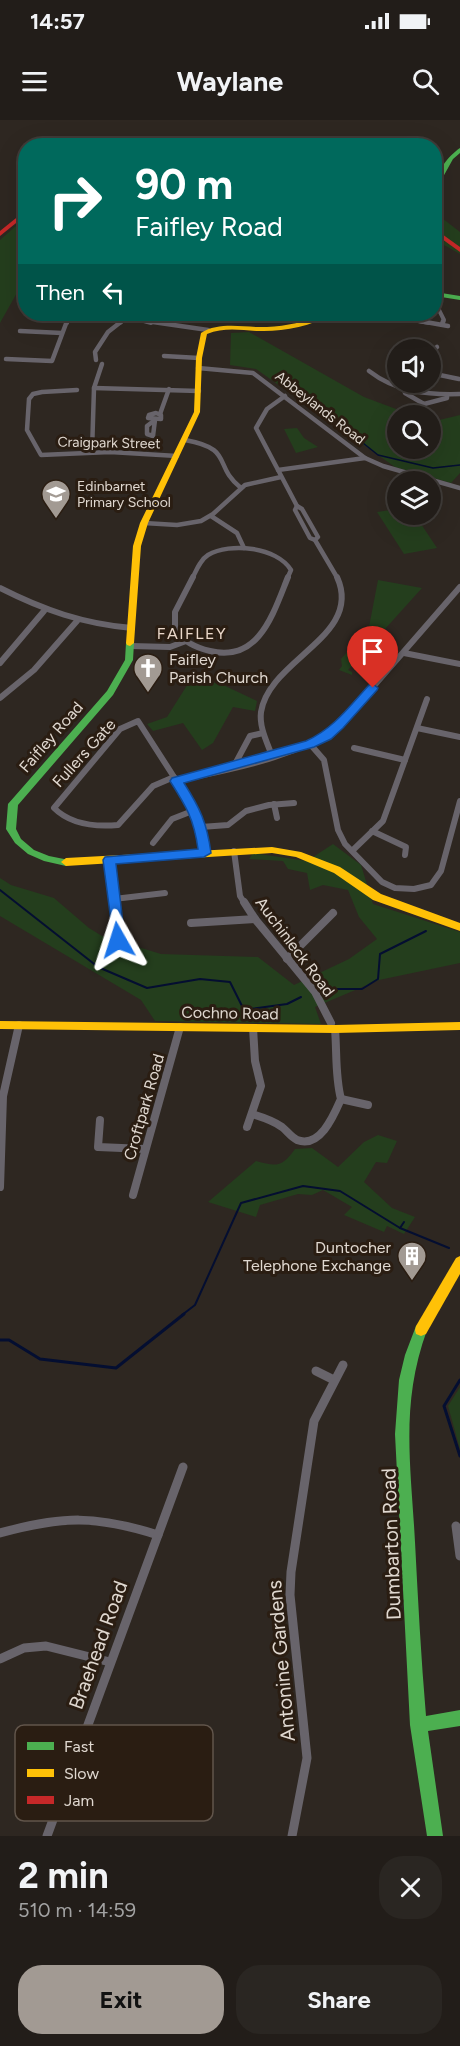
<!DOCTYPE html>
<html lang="en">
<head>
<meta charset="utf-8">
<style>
	body { margin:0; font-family:Figtree,sans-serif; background:#2a2622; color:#f1f3f6; height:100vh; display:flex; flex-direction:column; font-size:22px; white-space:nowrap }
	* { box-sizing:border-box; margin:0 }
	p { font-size:20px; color:#a2a2a2 }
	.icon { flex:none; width:33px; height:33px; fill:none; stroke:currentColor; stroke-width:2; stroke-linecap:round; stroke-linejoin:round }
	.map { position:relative; height:1716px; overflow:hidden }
	.panel { display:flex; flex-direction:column; background:#221d19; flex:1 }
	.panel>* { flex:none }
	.top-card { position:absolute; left:18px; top:18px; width:424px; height:183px; border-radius:24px; box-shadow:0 6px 24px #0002,0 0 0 2px #3f3b38; background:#00695c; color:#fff; overflow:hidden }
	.controls { position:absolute; left:387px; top:219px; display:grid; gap:12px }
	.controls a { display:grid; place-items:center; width:54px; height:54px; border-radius:50%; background:#221d19; box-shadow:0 6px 24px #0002,0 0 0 2px #3f3b38; font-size:30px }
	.pin { position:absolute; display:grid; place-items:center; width:51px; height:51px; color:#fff; margin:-62px -26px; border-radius:50% 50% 50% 0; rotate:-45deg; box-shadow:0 0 6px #0007 }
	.pin .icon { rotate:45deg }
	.me { position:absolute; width:66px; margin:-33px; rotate:354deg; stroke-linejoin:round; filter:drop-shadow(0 0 4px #0008) }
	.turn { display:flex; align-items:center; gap:21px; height:126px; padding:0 18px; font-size:27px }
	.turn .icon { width:78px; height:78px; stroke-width:2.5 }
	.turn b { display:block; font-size:42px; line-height:51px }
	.then { display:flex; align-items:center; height:57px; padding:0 18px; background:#0003; gap:12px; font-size:22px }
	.round { display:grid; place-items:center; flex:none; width:63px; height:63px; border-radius:24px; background:#2a2622 }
	.headline { display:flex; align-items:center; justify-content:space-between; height:102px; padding:0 18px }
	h1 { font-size:36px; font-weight:700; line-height:45px }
	.cta { display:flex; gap:12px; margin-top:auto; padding:12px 18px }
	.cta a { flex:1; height:69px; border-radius:24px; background:#a29a93; color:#111; font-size:24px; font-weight:700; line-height:69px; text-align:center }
	.cta a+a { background:#2a2622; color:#f1f3f6 }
	.status { display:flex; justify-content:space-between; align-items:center; height:42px; padding:0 30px; background:#221d19; direction:ltr }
	.status svg { height:16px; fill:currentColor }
	header { display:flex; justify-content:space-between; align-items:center; height:78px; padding:0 18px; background:#221d19; font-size:27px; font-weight:700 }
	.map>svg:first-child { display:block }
</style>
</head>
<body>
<div class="status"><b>14:57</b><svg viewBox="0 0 49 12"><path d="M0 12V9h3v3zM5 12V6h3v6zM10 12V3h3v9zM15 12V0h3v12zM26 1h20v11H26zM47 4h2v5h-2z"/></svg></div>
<header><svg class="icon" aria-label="menu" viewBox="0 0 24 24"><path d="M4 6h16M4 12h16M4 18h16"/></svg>Waylane<svg class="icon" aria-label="search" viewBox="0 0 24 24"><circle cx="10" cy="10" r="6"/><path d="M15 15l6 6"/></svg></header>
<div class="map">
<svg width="460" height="1716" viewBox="0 0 460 1716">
	<rect width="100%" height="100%" fill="#2e2721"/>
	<!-- green -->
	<g fill="#243e1d">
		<polygon points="438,95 460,112 460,134 435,120 435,96"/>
		<polygon points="25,98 25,162 23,162 0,203 0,120"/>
		<polygon points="249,212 364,277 412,295 398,296 398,328 430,328 431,302 460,295 460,353 451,363 395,347 256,249 230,245 231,213"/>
		<polygon points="297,308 304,318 318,327 296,333 284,309"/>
		<polygon points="397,389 398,394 415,395 437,428 404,434 377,392"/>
		<polygon points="378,460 422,468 348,550 352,552 352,555 339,550 342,546 341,539 369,507"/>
		<polygon points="191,559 221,564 257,581 255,591 233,587 213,623 202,630 183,603 153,611 147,604 167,597"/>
		<polygon points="333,724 361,745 373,784 460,812 460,843 379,860 315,887 321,904 155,901 141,880 0,796 0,758 11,765 54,778 89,808 102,816 161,834 258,837 294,865 349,839 377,819 359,797 348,770 323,765 310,770 307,753 288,749 283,741 249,739 253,733 307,741"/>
		<path d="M378,1015L397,1021L387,1043L376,1042L364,1062L392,1088L415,1097L404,1114L387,1106L384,1112L344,1095L352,1087L323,1070L312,1075L298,1074L260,1085L256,1097L208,1082L256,1041C277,1047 282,1047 295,1029L312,1028L338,1047L364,1022Z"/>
		<polygon points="460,1267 460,1329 448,1286"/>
	</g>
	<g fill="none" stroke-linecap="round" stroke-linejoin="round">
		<!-- stream-far2 -->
		<g stroke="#040e31" stroke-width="1.5">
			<polyline points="23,167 26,167"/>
			<polyline points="130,194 144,200"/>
			<polyline points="313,283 378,335 433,348 460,345"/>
		</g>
		<!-- stream-far1 -->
		<g stroke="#040e31" stroke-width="2">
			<polyline points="0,770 98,847 147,868 200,859 230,862 244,890 287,884 301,877"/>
			<polyline points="325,869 362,869 378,859 380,834 426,811"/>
			<polyline points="400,1108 404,1102"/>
			<polyline points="182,1195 195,1185 241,1083 303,1066 340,1071 400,1108 449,1128"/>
		</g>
		<!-- stream -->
		<g stroke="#040e31" stroke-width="3">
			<polyline points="0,1220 9,1220 40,1239 116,1248 184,1194"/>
			<polyline points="460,1260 444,1286 460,1336"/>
		</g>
		<!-- street-far4 -->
		<g stroke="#68646b" stroke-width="4">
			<polyline points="435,164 441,165"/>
			<polyline points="435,182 444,200 443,203"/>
			<polyline points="119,194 151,203"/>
			<polyline points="310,194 319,198"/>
			<polyline points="409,194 412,200 429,203"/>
			<polyline points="67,203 70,194"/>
			<polyline points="120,203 127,197"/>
		</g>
		<!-- street-far3 -->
		<g stroke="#68646b" stroke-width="4.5">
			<polyline points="146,201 208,210"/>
			<polyline points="420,201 448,206"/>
			<polyline points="442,204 443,201"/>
			<polyline points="20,211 62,213"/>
			<polyline points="426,227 435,230"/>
			<polyline points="430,233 437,227"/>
			<polyline points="164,236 199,238"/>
			<polyline points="6,239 52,241 67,201"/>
			<polyline points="96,240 95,232 108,212 122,201"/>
			<polyline points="198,248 253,253 365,338 383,346 460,368"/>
			<path d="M369,251C396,272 427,275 460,274"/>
			<polyline points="430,253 459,259"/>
			<polyline points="94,268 199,271"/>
			<polyline points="404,269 405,273 424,284 447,278 447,275"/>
			<polyline points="77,270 42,272 33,274 29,279 27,310 41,335 110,332 177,336"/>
			<polyline points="285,276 267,289 256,308 297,386 302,389 318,417 315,420"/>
			<polygon points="156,293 161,295 161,299 148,298 149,295"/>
			<polyline points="160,294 169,269"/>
			<polygon points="155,300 153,316 147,314 147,306"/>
			<path d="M185,320C235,329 212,345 241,368"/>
			<polyline points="92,332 94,268 102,244"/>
			<polyline points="278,350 365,338"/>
			<polyline points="297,386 295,390 310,418 315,420 338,459"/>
			<polyline points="211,396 237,413 244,428"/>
			<polyline points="144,403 177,405 201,401 213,394 245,365 281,357"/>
			<path d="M192,459C196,451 200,440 208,435C230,422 277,427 291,450L287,459"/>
		</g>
		<!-- street-far2 -->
		<g stroke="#68646b" stroke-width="6">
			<path d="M193,457L175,492V510C183,521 197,528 210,531C259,543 273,494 288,457"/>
			<path d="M0,468C43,490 84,504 132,508"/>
			<polyline points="131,526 170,527 186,521"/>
			<polyline points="404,533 460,544"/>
			<polyline points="0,543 44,491"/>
			<polyline points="0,578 34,550 77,501"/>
			<path d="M138,601L174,657L153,666L118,705C95,707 71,705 54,688L120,609Z"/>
			<polyline points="417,608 460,617"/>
			<polyline points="310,624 324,640 338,710 345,724 382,762 395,768 414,769 431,765 441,751 460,681"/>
			<polyline points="354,628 405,640"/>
			<path d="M272,636C267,622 259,607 261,592C269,539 364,516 337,457"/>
			<polyline points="234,646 250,616 263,613"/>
			<polyline points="174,657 195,695 204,733"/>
			<path d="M176,661C232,648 291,640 339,606L460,467"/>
			<polyline points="274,684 277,698"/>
			<polyline points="201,707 228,705 246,691 269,685 294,683"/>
			<polyline points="372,711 406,727 405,735"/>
			<polyline points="153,723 172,699 195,690"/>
			<polyline points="353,730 383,701 427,579"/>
			<polyline points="234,731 240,776 245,784"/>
			<polyline points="110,740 114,784"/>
			<polyline points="114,779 165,773"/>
		</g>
		<!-- street-far1 -->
		<g stroke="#68646b" stroke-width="8">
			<polyline points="114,782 118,820"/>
			<polyline points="244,782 255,799 315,872 331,903"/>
			<polyline points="191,803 255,799"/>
			<polyline points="287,839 333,793"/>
			<polyline points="341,979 368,985"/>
			<path d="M252,994C262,997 274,1001 282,1007C287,1011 291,1017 297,1020C320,1029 334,995 341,979C335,956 337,933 335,909"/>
			<polyline points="100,1000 98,1027 145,1029"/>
			<polyline points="247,1007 261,966 255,941 253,908"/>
			<polyline points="0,1067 3,976 19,905"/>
			<polyline points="133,1075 180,907"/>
		</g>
		<!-- street -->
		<g stroke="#68646b" stroke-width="9">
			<polyline points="316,1251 334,1260"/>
			<polyline points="456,1406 460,1436"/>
			<path d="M0,1413C63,1396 95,1395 158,1415"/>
			<polyline points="0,1539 24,1528 46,1526 110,1542"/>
			<polyline points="47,1716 183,1347"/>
			<polyline points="292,1716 307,1638 290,1475 291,1452 314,1301 343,1245"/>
		</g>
		<!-- fast -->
		<g fill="#4caf50" fill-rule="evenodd">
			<path d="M460,28V33L453,39L438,66L435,68C435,53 448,36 460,28Z"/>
			<polygon points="435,172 460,176 460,180 435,176"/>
			<polygon points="130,520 134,523 133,540 113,575 18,685 16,709 21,719 34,730 49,736 69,740 71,742 66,746 44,741 28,734 15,723 6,709 8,684 107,571 125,540 126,523"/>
			<path d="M421,1204L426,1206L427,1210C400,1284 411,1346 415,1422C418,1480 421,1538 426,1596L460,1590V1606L428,1611L443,1716H427L410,1605L395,1314L399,1260L405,1235L416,1206Z"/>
		</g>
		<!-- slow -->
		<g fill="#ffc107" fill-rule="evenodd">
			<path d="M323,194H330C311,207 281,212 258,211C240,210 224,207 207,214L202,238L200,292L148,403L141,426L134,523L130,526L127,525L126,523L133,426L140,403L194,292L196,238L201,213C220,201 245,208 267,207C287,206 305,202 323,194Z"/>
			<polygon points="272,727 301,732 340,747 381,774 460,803 460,811 373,780 334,753 296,737 272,733 66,746 61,742 66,738"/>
			<polygon points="0,901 335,905 460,902 460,910 335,913 0,909"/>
			<polygon points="460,1136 460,1154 426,1214 421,1216 416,1214 415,1210 416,1206 456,1138"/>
		</g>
		<!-- jam -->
		<g fill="#c62828" fill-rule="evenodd">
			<polygon points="26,90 26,95 0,116 0,111"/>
			<polygon points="435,109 460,127 460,132 435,114"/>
		</g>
	</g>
	<!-- route -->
	<path fill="#1a73e8" stroke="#114b97" stroke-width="1.5" d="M373,564L378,568L377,570L343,608L331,619L314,627L184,663C200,688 207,703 211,733L204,737L116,744L125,820L123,824H114L103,740L105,737L198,729C194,699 186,686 170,661L172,658L306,621C333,609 349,587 369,565Z"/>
	<!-- icons -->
	<defs>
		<g id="school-pin" transform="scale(1.5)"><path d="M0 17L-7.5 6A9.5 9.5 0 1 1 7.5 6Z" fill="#a29a93" stroke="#2a1d12"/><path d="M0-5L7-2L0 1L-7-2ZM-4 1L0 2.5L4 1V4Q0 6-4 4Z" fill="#fff"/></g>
		<g id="church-pin" transform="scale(1.5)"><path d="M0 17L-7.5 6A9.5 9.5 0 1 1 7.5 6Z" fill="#a29a93" stroke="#2a1d12"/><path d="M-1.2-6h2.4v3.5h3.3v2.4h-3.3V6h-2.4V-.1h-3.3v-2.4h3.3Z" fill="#fff"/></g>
		<g id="building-pin" transform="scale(1.5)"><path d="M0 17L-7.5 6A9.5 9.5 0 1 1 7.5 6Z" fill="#a29a93" stroke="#2a1d12"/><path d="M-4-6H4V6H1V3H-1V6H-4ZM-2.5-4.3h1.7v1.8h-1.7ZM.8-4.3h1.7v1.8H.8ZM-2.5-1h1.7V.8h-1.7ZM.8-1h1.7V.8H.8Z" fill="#fff"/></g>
	</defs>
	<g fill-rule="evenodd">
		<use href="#school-pin" x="56" y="374"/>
		<use href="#church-pin" x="148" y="548"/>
		<use href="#building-pin" x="412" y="1136"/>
	</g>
	<g text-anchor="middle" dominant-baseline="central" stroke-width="6" stroke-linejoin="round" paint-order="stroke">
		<!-- far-street labels -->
		<g font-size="14" fill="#e0d8d0" stroke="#2a1d12">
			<text transform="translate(320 288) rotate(38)">Abbeylands Road</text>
			<text transform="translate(109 323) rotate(1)">Craigpark Street</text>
		</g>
		<!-- far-poi labels -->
		<g font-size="14" fill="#e0d8d0" stroke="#2a1d12" text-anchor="start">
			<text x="77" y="366">Edinbarnet<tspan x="77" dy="16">Primary School</tspan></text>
		</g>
		<!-- far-quarter labels -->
		<g font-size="16" letter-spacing="1.5" fill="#ead8ca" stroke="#2a1d12">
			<text x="192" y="513">FAIFLEY</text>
		</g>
		<!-- poi labels -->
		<g font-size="16" fill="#e0d8d0" stroke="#2a1d12" text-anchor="start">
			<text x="169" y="539">Faifley<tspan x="169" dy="18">Parish Church</tspan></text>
			<text x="391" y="1127" text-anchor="end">Duntocher<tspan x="391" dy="18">Telephone Exchange</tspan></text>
		</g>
		<!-- street labels -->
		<g font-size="16" fill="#e0d8d0" stroke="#2a1d12">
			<text transform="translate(51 617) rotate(-49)">Faifley Road</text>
			<text transform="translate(84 633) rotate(-48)">Fullers Gate</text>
			<text transform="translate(295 827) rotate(53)">Auchinleck Road</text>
			<text transform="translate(230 893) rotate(1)">Cochno Road</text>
			<text transform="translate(144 987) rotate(-74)">Croftpark Road</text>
		</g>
		<!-- near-street labels -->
		<g font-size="20" fill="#e0d8d0" stroke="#2a1d12">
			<text transform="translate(391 1424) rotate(-92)">Dumbarton Road</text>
			<text transform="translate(98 1525) rotate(-70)">Braehead Road</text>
			<text transform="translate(281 1541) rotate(-95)">Antonine Gardens</text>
		</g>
	</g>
	<!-- legend -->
	<rect x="15" y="1605" width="198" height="96" rx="9" fill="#2a1d12" stroke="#61554b" stroke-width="1.5"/>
	<rect x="27" y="1622" width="27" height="8" fill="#4caf50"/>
	<rect x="27" y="1649" width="27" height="8" fill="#ffc107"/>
	<rect x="27" y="1676" width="27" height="8" fill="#c62828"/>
	<g font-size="16" fill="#e0d8d0">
		<text x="64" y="1632">Fast</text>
		<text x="64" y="1659">Slow</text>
		<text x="64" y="1686">Jam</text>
	</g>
</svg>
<div class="controls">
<a><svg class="icon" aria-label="sound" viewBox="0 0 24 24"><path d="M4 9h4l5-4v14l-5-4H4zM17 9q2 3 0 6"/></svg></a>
<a><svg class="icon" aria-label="search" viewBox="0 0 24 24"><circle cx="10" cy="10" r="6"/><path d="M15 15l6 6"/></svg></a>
<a><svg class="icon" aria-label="layers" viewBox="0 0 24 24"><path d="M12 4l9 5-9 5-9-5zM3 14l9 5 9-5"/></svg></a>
</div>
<div class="pin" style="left:373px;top:568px;background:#d93025"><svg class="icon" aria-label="arrive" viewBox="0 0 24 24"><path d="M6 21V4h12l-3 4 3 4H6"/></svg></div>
<svg class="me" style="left:118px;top:820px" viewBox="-20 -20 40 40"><path d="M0-17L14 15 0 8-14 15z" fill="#1a73e8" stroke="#fff" stroke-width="4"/></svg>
<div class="top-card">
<div class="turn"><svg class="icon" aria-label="right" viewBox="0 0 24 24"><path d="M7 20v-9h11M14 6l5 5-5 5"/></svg><div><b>90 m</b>Faifley Road</div></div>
<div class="then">Then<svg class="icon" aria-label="left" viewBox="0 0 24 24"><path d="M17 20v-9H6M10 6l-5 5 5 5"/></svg></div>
</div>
</div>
<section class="panel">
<div class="headline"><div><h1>2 min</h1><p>510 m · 14:59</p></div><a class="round"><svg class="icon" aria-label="close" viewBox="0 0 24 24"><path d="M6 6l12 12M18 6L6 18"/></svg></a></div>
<div class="cta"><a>Exit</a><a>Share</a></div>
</section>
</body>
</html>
